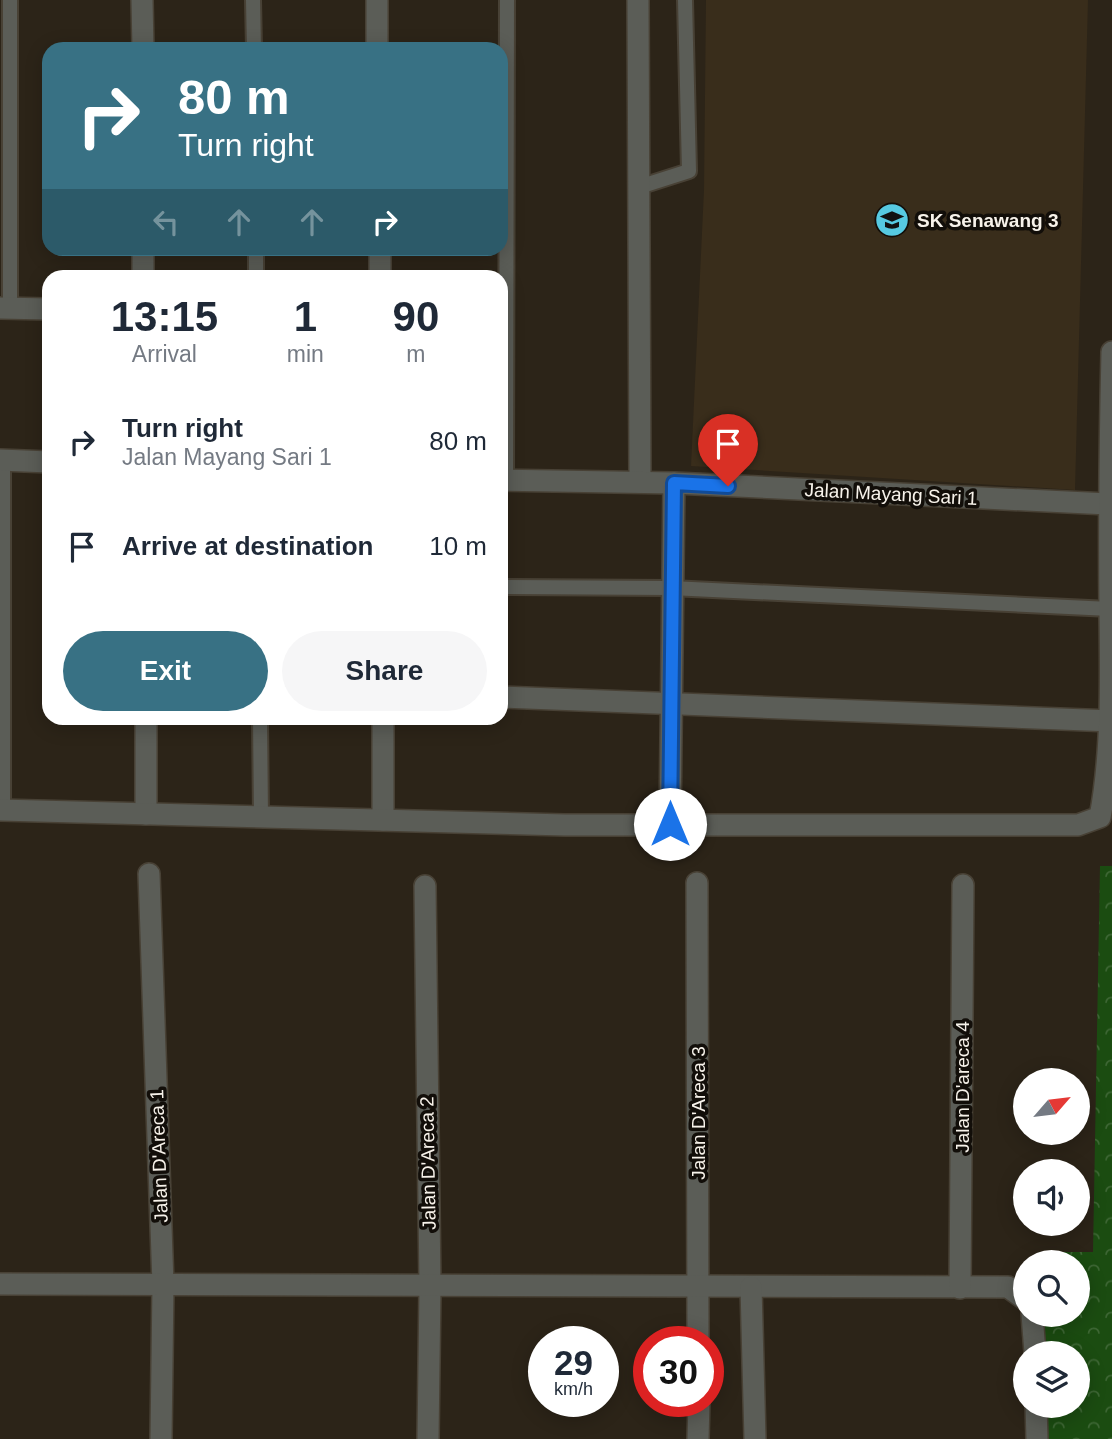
<!DOCTYPE html>
<html lang="en">
<head>
<meta charset="utf-8">
<style>
	body { margin:0; font-family:Helvetica,sans-serif; background:#f6f6f7; color:#1f2937; height:100vh; display:flex; flex-direction:column; font-size:26px; white-space:nowrap }
	* { box-sizing:border-box; margin:0 }
	p { font-size:23px; color:#747a83 }
	.icon { flex:none; width:38px; height:38px; fill:none; stroke:currentColor; stroke-width:2; stroke-linecap:round; stroke-linejoin:round }
	.map { position:relative; flex:1; overflow:hidden }
	.side { position:absolute; left:42px; top:270px; width:466px; height:455px; display:flex; flex-direction:column; background:#fff; border-radius:21px; box-shadow:0 4px 18px #0003 }
	.side>* { flex:none }
	.top-card { position:absolute; left:42px; top:42px; width:466px; height:214px; border-radius:21px; box-shadow:0 4px 18px #0003; background:#387184; color:#fff; overflow:hidden }
	.needle { width:46px; rotate:62deg }
	.fabs { position:absolute; left:1013px; top:1068px; display:grid; gap:14px }
	.fabs a { display:grid; place-items:center; width:77px; height:77px; border-radius:50%; background:#fff; box-shadow:0 4px 18px #0003; font-size:35px }
	.speed { position:absolute; left:528px; top:1326px; display:flex; gap:14px; font-size:35px; font-weight:700; text-align:center }
	.speed>* { display:grid; place-content:center; width:91px; height:91px; border-radius:50%; background:#fff; box-shadow:0 4px 18px #0003; line-height:1 }
	.speed small { font-size:18px; font-weight:400 }
	.speed .limit { border:10px solid #d22; background:#fff; color:#111 }
	.pin { position:absolute; display:grid; place-items:center; width:60px; height:60px; color:#fff; margin:-72px -30px; border-radius:50% 50% 50% 0; rotate:-45deg; box-shadow:0 0 7px #0007 }
	.pin .icon { rotate:45deg }
	.me { position:absolute; width:77px; margin:-38px; rotate:0deg; stroke-linejoin:round; filter:drop-shadow(0 0 5px #0008) }
	.turn { display:flex; align-items:center; gap:24px; height:147px; padding:0 21px; font-size:32px }
	.turn .icon { width:91px; height:91px; stroke-width:2.5 }
	.turn b { display:block; font-size:49px; line-height:60px }
	.lanes { display:flex; align-items:center; height:66px; padding:0 21px; background:#0003; justify-content:center; gap:35px; direction:ltr }
	.lanes .off { opacity:.35 }
	.eta { display:flex; justify-content:space-evenly; align-items:center; height:119px; text-align:center }
	.eta b { font-size:42px; font-weight:600; line-height:49px }
	.cta { display:flex; gap:14px; margin-top:auto; padding:14px 21px }
	.cta a { flex:1; height:80px; border-radius:42px; background:#387184; color:#fff; font-size:28px; font-weight:600; line-height:80px; text-align:center }
	.cta a+a { background:#f6f6f7; color:#1f2937 }
	ul { padding:0; list-style:none }
	li { display:flex; align-items:center; gap:21px; height:105px; padding:0 21px }
	li div { flex:1 }
	li b { display:block; font-size:26px }
	li em { font-style:normal }
	.map>svg:first-child { display:block }
</style>
</head>
<body>
<div class="map">
<svg width="1112" height="1439" viewBox="0 0 1112 1439">
	<defs>
		<pattern id="forest-crowns" width="20" height="18" patternUnits="userSpaceOnUse" patternTransform="scale(1.75)"><rect width="20" height="18" fill="#1b4c11"/><path d="M2 6a3 3 0 1 1 6 0M12 15a3 3 0 1 1 6 0" fill="none" stroke="#3d6634"/></pattern>
	</defs>
	<rect width="100%" height="100%" fill="#2c2418"/>
	<!-- built -->
	<polygon fill="#392d1b" points="706,0 1088,0 1075,490 691,466 704,190"/>
	<!-- forest -->
	<polygon fill="url(#forest-crowns)" points="1100,866 1112,866 1112,1439 1044,1439 1043,1405 1078,1405 1078,1353 1042,1353 1041,1314 1078,1314 1078,1262 1040,1262 1039,1252 1093,1252"/>
	<g fill="none" stroke-linecap="round" stroke-linejoin="round">
		<!-- lane casing -->
		<g stroke="#484135" stroke-width="18">
			<g id="lane">
				<polyline points="253,0 254,49"/>
				<polyline points="639,187 689,171 685,0"/>
				<polyline points="256,248 256,276"/>
				<polyline points="10,308 10,0"/>
				<polyline points="3,460 3,810"/>
				<polyline points="506,480 507,0"/>
				<polyline points="500,587 671,588 1110,609"/>
				<polyline points="260,718 261,817"/>
			</g>
		</g>
		<!-- street casing -->
		<g stroke="#484135" stroke-width="24">
			<g id="street">
				<polyline points="142,0 143,49"/>
				<polyline points="377,0 377,49"/>
				<polyline points="638,0 640,482"/>
				<polyline points="143,248 143,276"/>
				<polyline points="380,248 380,276"/>
				<polyline points="0,308 49,309"/>
				<polyline points="0,460 49,462"/>
				<polyline points="500,480 674,483 1108,504"/>
				<polyline points="500,697 1112,721"/>
				<polyline points="146,718 146,814"/>
				<polyline points="383,718 383,820"/>
				<path d="M0,810L565,825H1078L1100,817C1112,754 1111,680 1110,614C1109,527 1110,439 1112,352"/>
				<polyline points="670,824 674,483"/>
				<polyline points="149,874 163,1285 161,1439"/>
				<polyline points="697,883 698,1342"/>
				<polyline points="425,886 430,1287 428,1439"/>
				<polyline points="0,1284 1008,1287 1026,1300"/>
				<polyline points="751,1287 755,1439"/>
				<polyline points="960,1288 963,885"/>
				<polyline points="1032,1314 1035,1353"/>
				<polyline points="1036,1405 1037,1439"/>
				<polyline points="698,1439 699,1402"/>
			</g>
		</g>
		<!-- lane -->
		<use href="#lane" stroke="#5b5d57" stroke-width="14"/>
		<!-- street -->
		<use href="#street" stroke="#5b5d57" stroke-width="21"/>
	</g>
	<g fill="none" stroke-linecap="round" stroke-linejoin="round">
		<!-- route casing -->
		<g stroke="#114b97" stroke-width="18">
			<polyline id="route" points="670,824 674,483 728,486"/>
		</g>
		<!-- route -->
		<use href="#route" stroke="#1a73e8" stroke-width="12"/>
	</g>
	<!-- icons -->
	<defs>
		<g id="school-disc" transform="scale(1.75)"><circle r="9.5" fill="#56c9e1" stroke="#120e09"/><path d="M0-5L7-2L0 1L-7-2ZM-4 1L0 2.5L4 1V4Q0 6-4 4Z" fill="#111"/></g>
	</defs>
	<g fill-rule="evenodd">
		<use href="#school-disc" x="892" y="220"/>
	</g>
	<g text-anchor="middle" dominant-baseline="central" stroke-width="7" stroke-linejoin="round" paint-order="stroke">
		<!-- poi labels -->
		<g font-size="19" font-weight="bold" fill="#f7f2ea" stroke="#120e09" text-anchor="start">
			<text x="917" y="220">SK Senawang 3</text>
		</g>
		<!-- street labels -->
		<g font-size="19" fill="#f7f2ea" stroke="#120e09">
			<text transform="translate(891 494) rotate(3)">Jalan Mayang Sari 1</text>
			<text transform="translate(962 1087) rotate(-90)">Jalan D'areca 4</text>
			<text transform="translate(698 1113) rotate(-90)">Jalan D'Areca 3</text>
			<text transform="translate(159 1156) rotate(-92)">Jalan D'Areca 1</text>
			<text transform="translate(428 1163) rotate(-91)">Jalan D'Areca 2</text>
		</g>
	</g>
</svg>
<div class="fabs">
<a><svg class="needle" viewBox="-14 -14 28 28"><path d="M0-13l5 13h-10z" fill="#e53935"/><path d="M0 13l5-13h-10z" fill="#747a83"/></svg></a>
<a><svg class="icon" aria-label="sound" viewBox="0 0 24 24"><path d="M4 9h4l5-4v14l-5-4H4zM17 9q2 3 0 6"/></svg></a>
<a><svg class="icon" aria-label="search" viewBox="0 0 24 24"><circle cx="10" cy="10" r="6"/><path d="M15 15l6 6"/></svg></a>
<a><svg class="icon" aria-label="layers" viewBox="0 0 24 24"><path d="M12 4l9 5-9 5-9-5zM3 14l9 5 9-5"/></svg></a>
</div>
<div class="speed"><div>29<small>km/h</small></div><div class="limit">30</div></div>
<div class="pin" style="left:728px;top:486px;background:#d93025"><svg class="icon" aria-label="arrive" viewBox="0 0 24 24"><path d="M6 21V4h12l-3 4 3 4H6"/></svg></div>
<svg class="me" style="left:670px;top:824px" viewBox="-20 -20 40 40"><circle r="19" fill="#fff"/><path d="M0-13L10 11 0 6-10 11z" fill="#1a73e8"/></svg>
<div class="top-card">
<div class="turn"><svg class="icon" aria-label="right" viewBox="0 0 24 24"><path d="M7 20v-9h11M14 6l5 5-5 5"/></svg><div><b>80 m</b>Turn right</div></div>
<div class="lanes"><svg class="icon off" aria-label="left" viewBox="0 0 24 24"><path d="M17 20v-9H6M10 6l-5 5 5 5"/></svg><svg class="icon off" aria-label="ahead" viewBox="0 0 24 24"><path d="M12 20V5M6 11l6-6 6 6"/></svg><svg class="icon off" aria-label="ahead" viewBox="0 0 24 24"><path d="M12 20V5M6 11l6-6 6 6"/></svg><svg class="icon" aria-label="right" viewBox="0 0 24 24"><path d="M7 20v-9h11M14 6l5 5-5 5"/></svg></div>
</div>
<section class="side">
<div class="eta">
<div><b>13:15</b><p>Arrival</p></div>
<div><b>1</b><p>min</p></div>
<div><b>90</b><p>m</p></div>
</div>
<ul>
<li><svg class="icon" aria-label="right" viewBox="0 0 24 24"><path d="M7 20v-9h11M14 6l5 5-5 5"/></svg><div><b>Turn right</b><p>Jalan Mayang Sari 1</p></div><em>80 m</em></li>
<li><svg class="icon" aria-label="arrive" viewBox="0 0 24 24"><path d="M6 21V4h12l-3 4 3 4H6"/></svg><div><b>Arrive at destination</b></div><em>10 m</em></li>
</ul>
<div class="cta"><a>Exit</a><a>Share</a></div>
</section>
</div>
</body>
</html>
